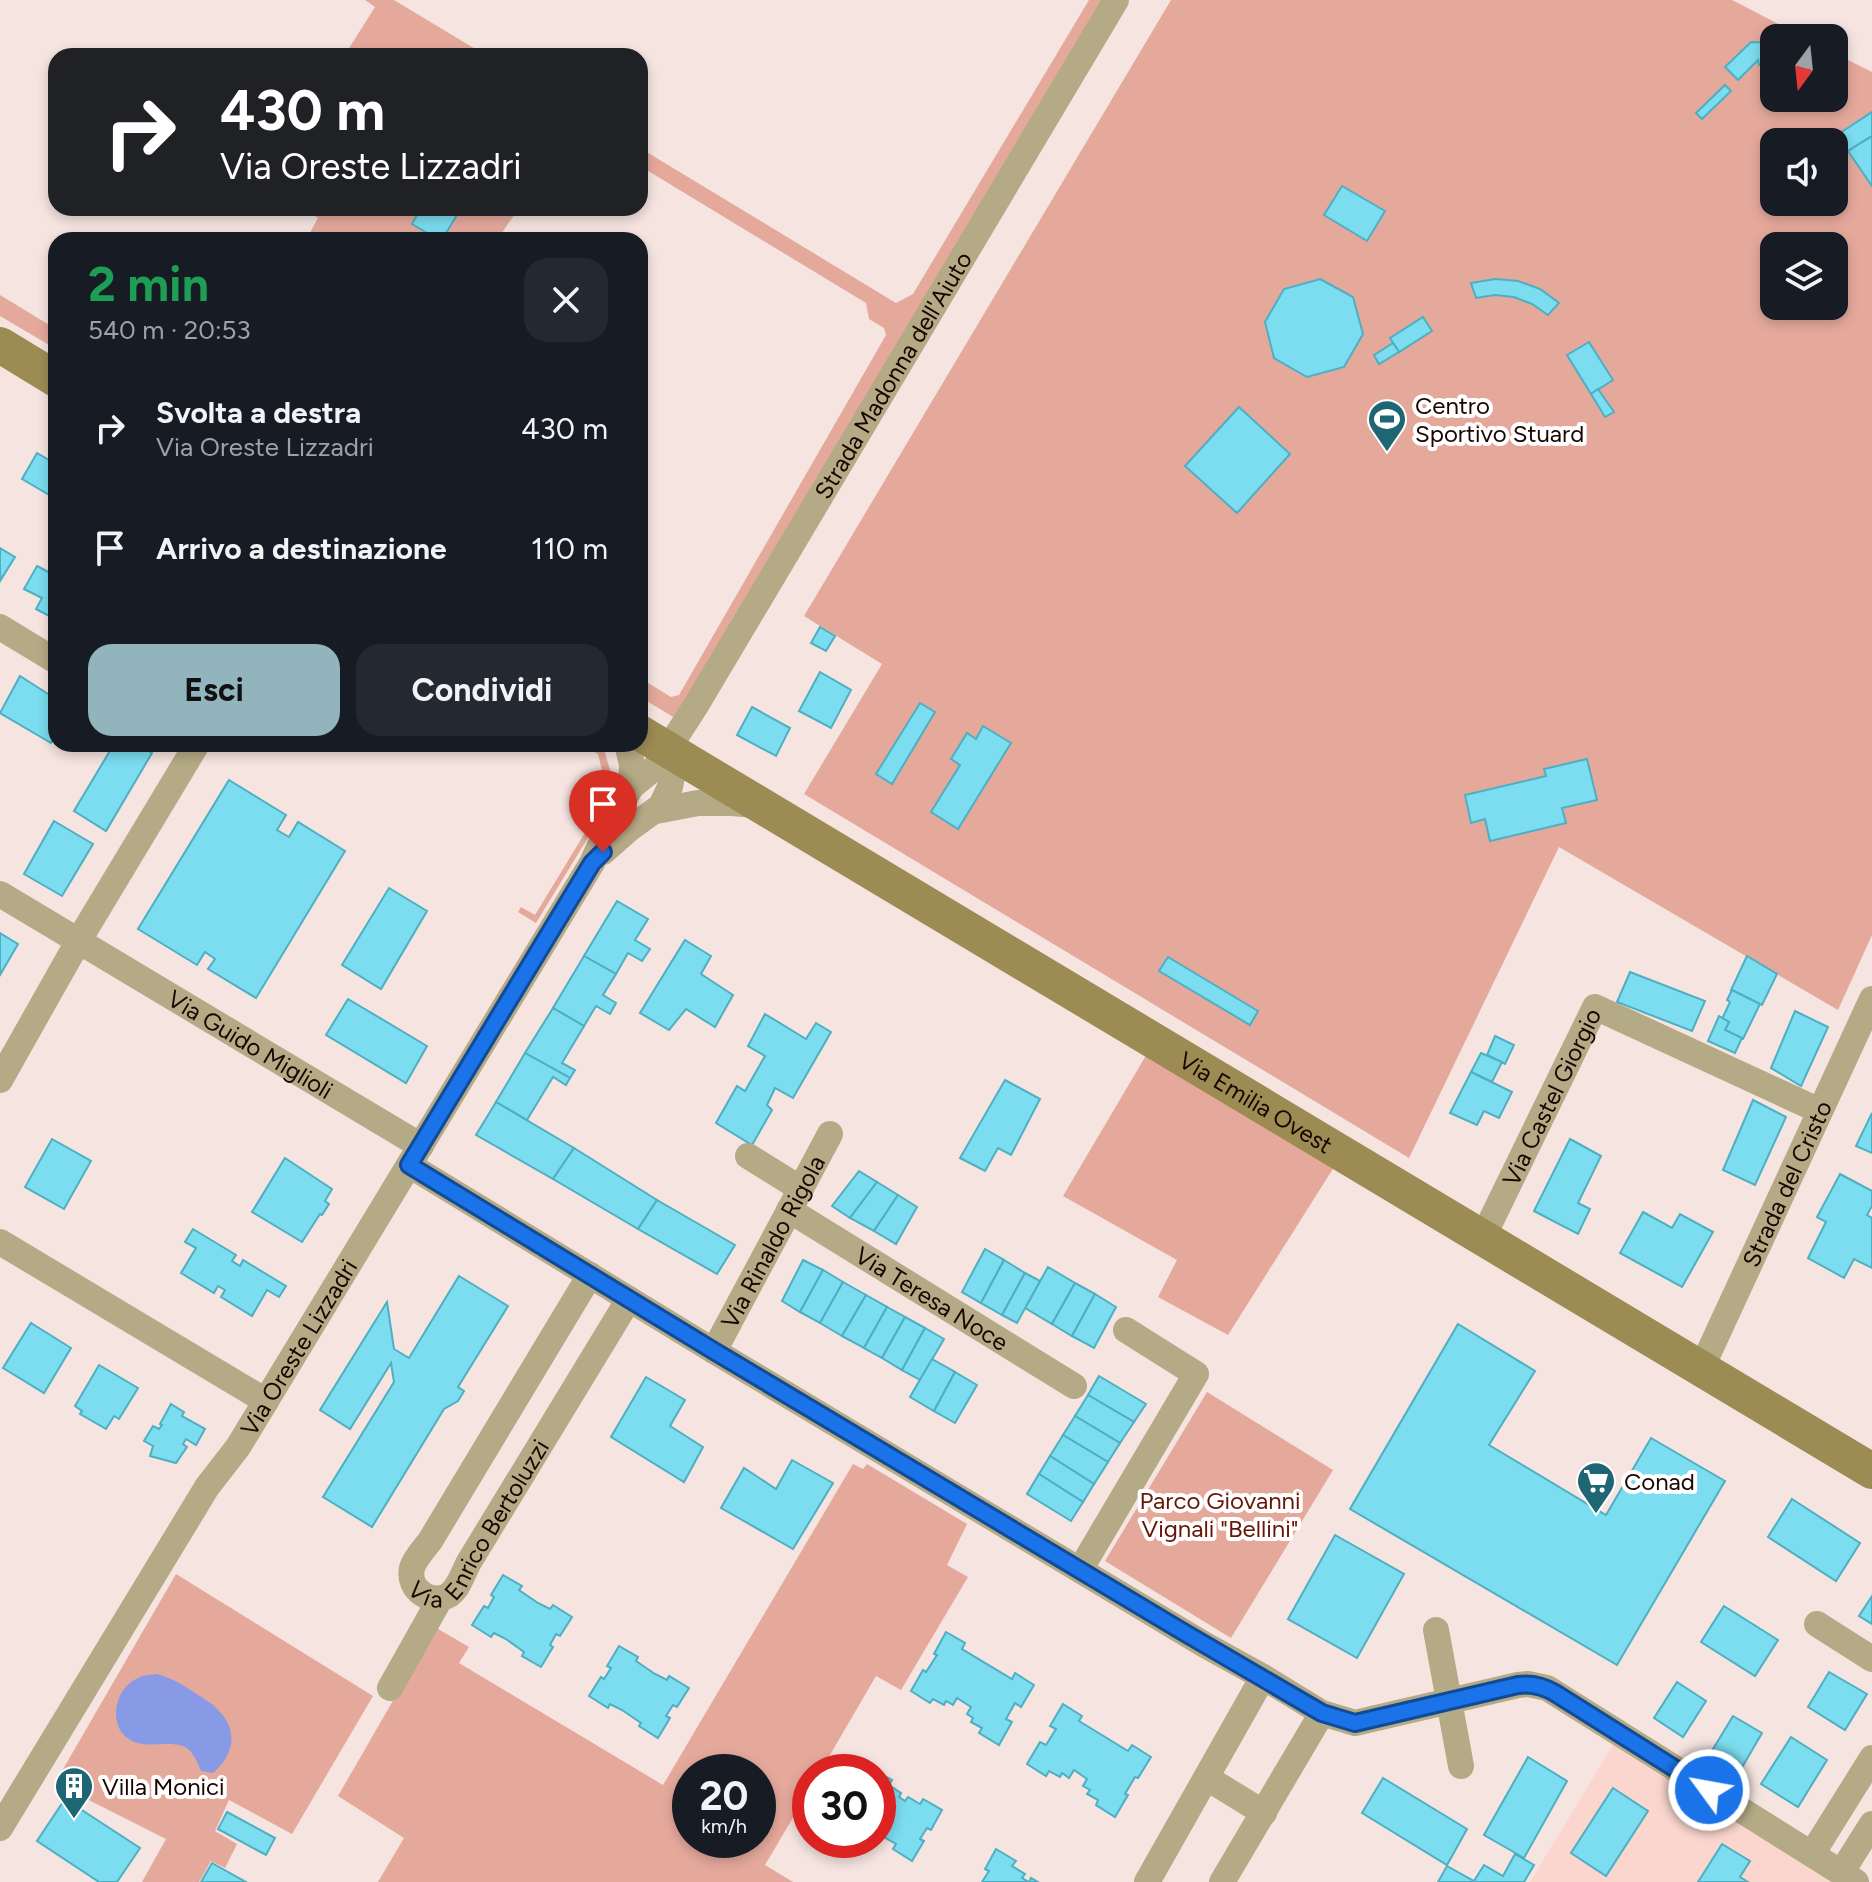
<!DOCTYPE html>
<html lang="it">
<head>
<meta charset="utf-8">
<style>
	body { margin:0; font-family:Figtree,sans-serif; background:#242831; color:#f1f3f6; height:100vh; display:flex; flex-direction:column; font-size:30px; white-space:nowrap }
	* { box-sizing:border-box; margin:0 }
	p { font-size:26px; color:#9ea1a6 }
	.icon { flex:none; width:44px; height:44px; fill:none; stroke:currentColor; stroke-width:2; stroke-linecap:round; stroke-linejoin:round }
	.map { position:relative; flex:1; overflow:hidden }
	.side { position:absolute; left:48px; top:232px; width:600px; height:520px; display:flex; flex-direction:column; background:#171b24; border-radius:24px; box-shadow:0 4px 12px #0003 }
	.side>* { flex:none }
	.guide { position:absolute; left:48px; top:48px; width:600px; height:168px; border-radius:24px; box-shadow:0 4px 12px #0003; background:#202124; color:#fff; overflow:hidden }
	.needle { width:52px; rotate:195deg }
	.tools { position:absolute; left:1760px; top:24px; display:grid; gap:16px }
	.tools a { display:grid; place-items:center; width:88px; height:88px; border-radius:16px; background:#171b24; box-shadow:0 4px 12px #0003; font-size:40px }
	.speed { position:absolute; left:672px; top:1754px; display:flex; gap:16px; font-size:40px; font-weight:700; text-align:center }
	.speed>* { display:grid; place-content:center; width:104px; height:104px; border-radius:50%; background:#171b24; box-shadow:0 4px 12px #0003; line-height:1 }
	.speed small { font-size:20px; font-weight:400 }
	.speed .limit { border:12px solid #d22; background:#fff; color:#111 }
	.pin { position:absolute; display:grid; place-items:center; width:68px; height:68px; color:#fff; margin:-82px -34px; border-radius:50% 50% 50% 0; rotate:-45deg; box-shadow:0 0 8px #0007 }
	.pin .icon { rotate:45deg }
	.me { position:absolute; width:88px; margin:-44px; rotate:302deg; stroke-linejoin:round; filter:drop-shadow(0 0 6px #0008) }
	.turn { display:flex; align-items:center; gap:28px; height:168px; padding:0 40px; font-size:36px }
	.turn .icon { width:104px; height:104px; stroke-width:2.5 }
	.turn b { display:block; font-size:56px; line-height:68px }
	.round { display:grid; place-items:center; flex:none; width:84px; height:84px; border-radius:24px; background:#242831 }
	.headline { display:flex; align-items:center; justify-content:space-between; height:136px; padding:0 40px }
	h1 { font-size:48px; font-weight:700; line-height:60px; color:#1e9e55 }
	.primary-button { display:flex; gap:16px; margin-top:auto; padding:16px 40px }
	.primary-button a { flex:1; height:92px; border-radius:24px; background:#92b4bc; color:#111; font-size:32px; font-weight:700; line-height:92px; text-align:center }
	.primary-button a+a { background:#242831; color:#f1f3f6 }
	ul { padding:0; list-style:none }
	li { display:flex; align-items:center; gap:24px; height:120px; padding:0 40px }
	li div { flex:1 }
	li b { display:block; font-size:30px }
	li em { font-style:normal }
	.map>svg:first-child { display:block }
</style>
</head>
<body>
<div class="map">
<svg width="1872" height="1882" viewBox="0 0 1872 1882">
	<rect width="100%" height="100%" fill="#f5e4e0"/>
	<!-- built -->
	<polygon fill="#fad6ce" points="1613,1745 1833,1882 1530,1882"/>
	<!-- green -->
	<g fill="#e5a99c" fill-rule="evenodd">
		<polygon points="365,0 394,0 487,56 347,56 346,53 375,7"/>
		<polygon points="1089,0 1106,0 675,718 640,697 640,678 671,697 679,695 886,335 884,328 869,319 866,303 640,166 640,148 896,303 913,294"/>
		<path d="M1171,0H1732L1806,38H1774V98H1834V53L1872,72V935L1838,1010L1559,847L1409,1158L804,794L882,664L804,616ZM1774,142H1834V202H1774ZM1774,246H1834V306H1774Z"/>
		<polygon points="302,208 519,208 497,240 306,240 318,218"/>
		<polygon points="0,295 56,329 56,349 0,316"/>
		<polygon points="582,744 596,744 604,749 615,788 617,790 536,923 518,912 521,907 535,915 608,795 598,754"/>
		<polygon points="1148,1052 1336,1164 1228,1335 1158,1297 1177,1260 1063,1196"/>
		<polygon points="1207,1392 1333,1470 1231,1638 1105,1561"/>
		<path d="M853,1464L863,1469L867,1464L967,1524L947,1565L968,1577L901,1690L876,1676L820,1772H810V1789L765,1865L793,1882H378L404,1838L338,1796L398,1692L433,1626L469,1647L459,1663L663,1785ZM690,1772H758V1840H690Z"/>
		<polygon points="176,1574 373,1696 292,1834 229,1800 215,1831 237,1844 225,1868 211,1861 199,1882 142,1882 166,1839 55,1783"/>
	</g>
	<!-- water -->
	<path fill="#889ae6" d="M156,1674C173,1678 181,1684 195,1693C202,1698 211,1702 216,1708C239,1729 235,1754 213,1773L201,1771C197,1762 193,1750 183,1746C167,1741 151,1748 134,1742C107,1731 112,1689 138,1678C143,1675 150,1675 156,1674Z"/>
	<!-- building -->
	<g fill="#7cdcf0" stroke="#4eafc3" stroke-width="2">
		<polygon points="1751,42 1774,43 1774,66 1759,65 1758,60 1738,80 1725,67"/>
		<polygon points="1725,85 1731,91 1702,119 1696,113"/>
		<polygon points="1872,112 1872,136 1848,151 1837,135"/>
		<polygon points="1872,136 1872,186 1848,151"/>
		<polygon points="1342,186 1385,211 1367,241 1324,215"/>
		<polygon points="421,208 461,208 442,240 439,240 412,224"/>
		<polygon points="1320,279 1353,297 1363,334 1344,367 1307,377 1274,358 1265,322 1284,289"/>
		<polygon points="1495,279 1518,281 1540,289 1559,303 1548,315 1532,304 1514,297 1495,295 1476,298 1471,283"/>
		<polygon points="1423,317 1432,331 1399,352 1390,338"/>
		<polygon points="1589,342 1613,380 1591,394 1567,355"/>
		<polygon points="1393,343 1399,352 1379,364 1374,355"/>
		<polygon points="1598,389 1614,412 1605,417 1591,394"/>
		<polygon points="1239,407 1290,454 1237,513 1185,466"/>
		<polygon points="37,453 56,464 56,489 51,496 22,479"/>
		<polygon points="0,548 15,557 0,581"/>
		<polygon points="37,566 56,576 52,586 56,588 56,613 53,618 36,609 42,598 24,589"/>
		<polygon points="820,627 835,636 826,651 811,643"/>
		<polygon points="820,672 851,690 831,728 799,711"/>
		<polygon points="20,676 56,699 56,735 51,743 0,713"/>
		<polygon points="920,703 935,712 892,784 876,774"/>
		<polygon points="752,707 790,728 776,756 737,735"/>
		<polygon points="983,726 1011,743 958,829 931,812 960,765 951,759 967,733 976,739"/>
		<polygon points="114,744 137,744 152,753 106,831 74,811"/>
		<polygon points="1587,759 1597,800 1562,808 1566,823 1490,841 1485,819 1471,823 1465,795 1546,776 1544,769"/>
		<polygon points="229,780 286,815 277,830 289,837 298,822 345,851 256,998 208,969 215,959 205,952 197,965 138,929"/>
		<polygon points="54,821 93,844 62,896 24,874"/>
		<polygon points="389,888 427,911 381,989 342,965"/>
		<polygon points="617,901 648,919 635,940 650,949 642,961 628,953 616,974 584,956"/>
		<polygon points="0,933 18,944 0,975"/>
		<polygon points="685,940 711,956 701,974 733,995 715,1027 686,1009 669,1030 640,1013"/>
		<polygon points="584,956 616,974 603,995 616,1003 610,1014 596,1006 584,1026 553,1008"/>
		<polygon points="1747,956 1777,974 1762,1005 1731,990"/>
		<polygon points="1168,957 1258,1011 1250,1025 1159,971"/>
		<polygon points="1630,972 1705,1001 1692,1031 1617,1002"/>
		<polygon points="1732,990 1760,1004 1743,1039 1725,1030 1729,1022 1722,1019 1730,1002 1727,1000"/>
		<polygon points="348,999 427,1046 406,1083 326,1035"/>
		<polygon points="553,1008 584,1026 562,1063 575,1070 570,1078 525,1053"/>
		<polygon points="1795,1011 1828,1027 1801,1086 1771,1068"/>
		<polygon points="765,1014 806,1039 816,1023 831,1032 793,1098 775,1088 767,1105 772,1110 752,1145 716,1123 737,1086 745,1091 765,1056 748,1046"/>
		<polygon points="1719,1016 1729,1022 1725,1030 1742,1038 1735,1053 1708,1041"/>
		<polygon points="1495,1036 1514,1045 1505,1064 1487,1055"/>
		<polygon points="525,1053 570,1078 566,1085 553,1077 527,1120 496,1102"/>
		<polygon points="1481,1053 1502,1062 1492,1082 1471,1072"/>
		<polygon points="1471,1072 1512,1092 1499,1118 1484,1111 1477,1125 1450,1113"/>
		<polygon points="1005,1080 1040,1099 1011,1155 998,1148 985,1171 960,1158"/>
		<polygon points="1753,1100 1786,1117 1755,1185 1723,1170"/>
		<polygon points="496,1102 574,1148 553,1179 476,1135"/>
		<polygon points="1872,1113 1872,1153 1856,1146"/>
		<polygon points="52,1139 91,1161 64,1209 25,1187"/>
		<polygon points="1570,1139 1601,1156 1578,1203 1590,1209 1578,1234 1534,1211"/>
		<polygon points="574,1148 657,1200 638,1229 553,1179"/>
		<polygon points="285,1158 332,1189 325,1201 329,1204 322,1215 320,1214 302,1242 252,1212"/>
		<polygon points="859,1171 877,1182 850,1218 832,1206"/>
		<polygon points="1840,1174 1872,1191 1872,1206 1867,1215 1872,1218 1872,1268 1854,1259 1844,1278 1808,1258 1826,1222 1817,1217"/>
		<polygon points="877,1182 898,1195 874,1231 850,1218"/>
		<polygon points="898,1195 917,1207 896,1244 874,1231"/>
		<polygon points="657,1200 735,1245 717,1274 638,1229"/>
		<polygon points="1643,1212 1672,1228 1680,1214 1713,1232 1682,1287 1620,1253"/>
		<polygon points="193,1229 236,1255 232,1261 240,1266 243,1260 286,1286 279,1297 267,1290 252,1316 221,1297 225,1290 218,1286 214,1293 181,1273 196,1248 185,1242"/>
		<polygon points="985,1249 1004,1260 981,1303 962,1292"/>
		<polygon points="803,1260 823,1270 800,1312 782,1301"/>
		<polygon points="1004,1260 1025,1273 1002,1315 981,1303"/>
		<polygon points="1048,1267 1075,1283 1052,1324 1025,1308"/>
		<polygon points="823,1270 843,1282 820,1323 800,1312"/>
		<polygon points="1025,1273 1040,1281 1017,1323 1002,1315"/>
		<polygon points="459,1276 508,1306 458,1387 464,1391 458,1401 444,1409 372,1527 323,1497 394,1382 391,1363 350,1429 320,1410 387,1302 394,1349 409,1358"/>
		<polygon points="843,1282 866,1295 842,1336 820,1323"/>
		<polygon points="1075,1283 1095,1294 1072,1336 1052,1324"/>
		<polygon points="1095,1294 1116,1307 1094,1348 1072,1336"/>
		<polygon points="866,1295 887,1307 864,1348 842,1336"/>
		<polygon points="887,1307 905,1317 882,1358 864,1348"/>
		<polygon points="905,1317 925,1328 902,1370 882,1358"/>
		<polygon points="31,1323 71,1348 44,1393 3,1368"/>
		<polygon points="1458,1324 1535,1371 1489,1445 1606,1515 1651,1438 1725,1481 1617,1665 1350,1509"/>
		<polygon points="925,1328 944,1339 920,1380 902,1370"/>
		<polygon points="932,1359 955,1372 934,1411 910,1397"/>
		<polygon points="99,1365 138,1388 119,1419 114,1416 106,1429 80,1414 82,1411 75,1406"/>
		<polygon points="955,1372 977,1385 955,1423 934,1411"/>
		<polygon points="1099,1376 1146,1404 1134,1422 1088,1395"/>
		<polygon points="646,1377 685,1400 670,1426 703,1447 684,1482 611,1437"/>
		<polygon points="1088,1395 1134,1422 1120,1443 1075,1416"/>
		<polygon points="171,1404 184,1412 182,1416 205,1429 196,1445 186,1439 183,1444 187,1447 176,1463 150,1456 153,1446 144,1441 153,1426 159,1429 162,1425 160,1424"/>
		<polygon points="1075,1416 1120,1443 1108,1462 1063,1435"/>
		<polygon points="1063,1435 1108,1462 1094,1484 1050,1456"/>
		<polygon points="1050,1456 1094,1484 1083,1502 1039,1474"/>
		<polygon points="792,1460 833,1483 793,1549 721,1508 744,1468 776,1489"/>
		<polygon points="1039,1474 1083,1502 1071,1521 1027,1494"/>
		<polygon points="1792,1499 1860,1543 1836,1581 1768,1537"/>
		<polygon points="1335,1535 1404,1574 1357,1658 1288,1619"/>
		<polygon points="503,1575 522,1586 519,1590 538,1603 550,1609 553,1605 572,1617 560,1636 556,1634 550,1645 553,1647 541,1667 522,1656 524,1652 506,1639 494,1633 491,1637 472,1625 484,1606 488,1608 494,1597 491,1595"/>
		<polygon points="1872,1596 1872,1624 1859,1616"/>
		<polygon points="1724,1606 1778,1640 1755,1676 1701,1642"/>
		<polygon points="946,1632 965,1643 962,1649 1012,1679 1015,1673 1034,1685 1021,1707 1015,1703 1006,1719 1012,1722 999,1745 979,1733 982,1728 971,1722 973,1718 967,1714 971,1707 957,1698 953,1705 946,1701 944,1705 933,1699 930,1703 911,1691 923,1670 926,1672 937,1655 934,1654"/>
		<polygon points="619,1646 638,1657 636,1661 655,1674 667,1680 669,1676 689,1688 677,1707 673,1705 666,1716 670,1718 658,1738 639,1726 641,1723 622,1710 610,1704 608,1708 589,1696 601,1677 604,1679 611,1668 607,1666"/>
		<polygon points="1829,1672 1867,1694 1845,1730 1808,1707"/>
		<polygon points="1677,1682 1706,1701 1683,1737 1654,1718"/>
		<polygon points="1063,1704 1082,1716 1079,1721 1128,1751 1132,1745 1151,1757 1138,1778 1135,1777 1125,1794 1128,1795 1115,1817 1096,1805 1098,1800 1087,1794 1090,1790 1083,1786 1087,1779 1074,1770 1069,1778 1062,1773 1060,1777 1049,1771 1046,1776 1027,1764 1040,1742 1046,1745 1056,1729 1050,1726"/>
		<polygon points="1733,1716 1762,1733 1740,1771 1710,1754"/>
		<polygon points="1791,1737 1827,1760 1798,1807 1761,1784"/>
		<polygon points="1528,1757 1567,1781 1524,1858 1484,1835"/>
		<polygon points="873,1769 892,1780 889,1785 901,1793 899,1797 905,1801 908,1797 920,1804 923,1799 942,1810 931,1830 927,1828 920,1839 924,1841 912,1861 893,1849 896,1844 884,1837 886,1833 879,1829 878,1832 878,1772 871,1772"/>
		<polygon points="1383,1778 1467,1829 1447,1865 1362,1813"/>
		<polygon points="1613,1788 1648,1811 1606,1876 1571,1853"/>
		<polygon points="65,1799 140,1848 117,1882 99,1882 37,1841"/>
		<polygon points="227,1812 275,1838 266,1855 218,1829"/>
		<polygon points="1722,1844 1750,1861 1740,1877 1748,1882 1698,1882"/>
		<polygon points="996,1849 1016,1861 1012,1866 1025,1874 1022,1878 1029,1882 1031,1878 1038,1882 982,1882 989,1871 985,1869"/>
		<polygon points="1515,1854 1534,1865 1524,1882 1438,1882 1447,1866 1474,1881 1484,1865 1503,1876"/>
		<polygon points="212,1863 246,1882 201,1882"/>
	</g>
	<g fill="none" stroke-linecap="round" stroke-linejoin="round">
		<!-- street -->
		<g stroke="#b5aa86" stroke-width="26">
			<polyline points="0,627 56,661"/>
			<polyline points="627,744 632,764 631,787"/>
			<polyline points="656,811 698,803 732,803 755,805"/>
			<polyline points="603,852 629,829 661,806 670,787 676,754"/>
			<path id="s1" d="M0,894L421,1146"/>
			<polyline points="0,1080 79,940 197,744"/>
			<polyline points="748,1156 801,1189"/>
			<polyline points="409,1165 714,1351 1205,1645 1263,1677 1322,1713 1355,1723 1518,1685 1528,1684 1547,1688 1856,1882"/>
			<path id="s2" d="M789,1210L1074,1386"/>
			<path id="s3" d="M1483,1237L1595,1007L1820,1111"/>
			<polyline points="0,1242 266,1401"/>
			<path id="s4" d="M590,1275L430,1541C424,1549 415,1558 412,1568C407,1589 431,1606 449,1595C459,1588 463,1573 469,1562L629,1299"/>
			<path id="s5" d="M714,1351L830,1134"/>
			<path id="s6" d="M1702,1367L1872,999"/>
			<polyline points="1080,1570 1196,1374 1126,1330"/>
			<polyline points="1817,1624 1872,1659"/>
			<polyline points="1436,1630 1461,1766"/>
			<polyline points="390,1688 440,1599"/>
			<polyline points="1207,1778 1264,1813"/>
			<path id="s7" d="M0,1828L207,1487L238,1447L592,863L607,830L631,787L657,766L695,707L1116,0"/>
			<polyline points="1812,1854 1872,1758"/>
			<polyline points="1841,1873 1872,1824"/>
			<polyline points="1147,1882 1263,1677"/>
			<polyline points="1222,1882 1322,1713"/>
		</g>
		<!-- secondary -->
		<g stroke="#9c8c54" stroke-width="36">
			<polyline points="0,345 56,379"/>
			<path id="s8" d="M640,733L1872,1471"/>
		</g>
	</g>
	<g fill="none" stroke-linecap="round" stroke-linejoin="round">
		<!-- route casing -->
		<g stroke="#114b97" stroke-width="20">
			<path id="route" d="M603,852L592,863L409,1165L714,1351L1180,1630L1322,1713L1355,1723L1518,1685C1532,1683 1543,1686 1555,1693L1709,1790"/>
		</g>
		<!-- route -->
		<use href="#route" stroke="#1a73e8" stroke-width="14"/>
	</g>
	<!-- icons -->
	<defs>
		<g id="stadium-pin" transform="scale(2)"><path d="M0 17L-7.5 6A9.5 9.5 0 1 1 7.5 6Z" fill="#1e6674" stroke="#fff"/><path d="M0-5a6.5 5 0 1 0 0 10a6.5 5 0 1 0 0-10ZM-3.5-1.8h7v3.6h-7Z" fill="#fff"/></g>
		<g id="supermarket-pin" transform="scale(2)"><path d="M0 17L-7.5 6A9.5 9.5 0 1 1 7.5 6Z" fill="#1e6674" stroke="#fff"/><path d="M-6-5.5h2.5l.6 2H6L4.5 2H-2.5L-4.4-4H-6ZM-1.5 3.2a1.3 1.3 0 1 0 .1 0ZM3 3.2a1.3 1.3 0 1 0 .1 0Z" fill="#fff"/></g>
		<g id="building-pin" transform="scale(2)"><path d="M0 17L-7.5 6A9.5 9.5 0 1 1 7.5 6Z" fill="#1e6674" stroke="#fff"/><path d="M-4-6H4V6H1V3H-1V6H-4ZM-2.5-4.3h1.7v1.8h-1.7ZM.8-4.3h1.7v1.8H.8ZM-2.5-1h1.7V.8h-1.7ZM.8-1h1.7V.8H.8Z" fill="#fff"/></g>
	</defs>
	<g fill-rule="evenodd">
		<use href="#stadium-pin" x="1387" y="419"/>
		<use href="#supermarket-pin" x="1596" y="1481"/>
		<use href="#building-pin" x="74" y="1786"/>
	</g>
	<g text-anchor="middle" dominant-baseline="central" stroke-width="8" stroke-linejoin="round" paint-order="stroke">
		<!-- street labels -->
		<g font-size="24" fill="#1c0401" stroke="#fff">
			<text stroke="none"><textPath href="#s7" startOffset="1708">Strada Madonna dell'Aiuto</textPath></text>
			<text stroke="none"><textPath href="#s1" startOffset="292">Via Guido Miglioli</textPath></text>
			<text stroke="none"><textPath href="#s8" startOffset="718">Via Emilia Ovest</textPath></text>
			<text stroke="none"><textPath href="#s3" startOffset="156">Via Castel Giorgio</textPath></text>
			<text stroke="none"><textPath href="#s6" startOffset="202">Strada del Cristo</textPath></text>
			<text stroke="none"><textPath href="#s5" startOffset="124">Via Rinaldo Rigola</textPath></text>
			<text stroke="none"><textPath href="#s2" startOffset="168">Via Teresa Noce</textPath></text>
			<text stroke="none"><textPath href="#s7" startOffset="566">Via Oreste Lizzadri</textPath></text>
			<text stroke="none"><textPath href="#s4" startOffset="470">Via Enrico Bertoluzzi</textPath></text>
		</g>
		<!-- poi labels -->
		<g font-size="24" fill="#1c0401" stroke="#fff" text-anchor="start">
			<text x="1415" y="405">Centro<tspan x="1415" dy="28">Sportivo Stuard</tspan></text>
			<text x="1624" y="1481">Conad</text>
			<text x="102" y="1786">Villa Monici</text>
		</g>
		<!-- park labels -->
		<g font-size="24" fill="#651606" stroke="#fff">
			<text x="1220" y="1500">Parco Giovanni<tspan x="1220" dy="28">Vignali "Bellini"</tspan></text>
		</g>
	</g>
</svg>
<div class="tools">
<a><svg class="needle" viewBox="-14 -14 28 28"><path d="M0-13l5 13h-10z" fill="#e53935"/><path d="M0 13l5-13h-10z" fill="#9ea1a6"/></svg></a>
<a><svg class="icon" aria-label="sound" viewBox="0 0 24 24"><path d="M4 9h4l5-4v14l-5-4H4zM17 9q2 3 0 6"/></svg></a>
<a><svg class="icon" aria-label="layers" viewBox="0 0 24 24"><path d="M12 4l9 5-9 5-9-5zM3 14l9 5 9-5"/></svg></a>
</div>
<div class="speed"><div>20<small>km/h</small></div><div class="limit">30</div></div>
<div class="pin" style="left:603px;top:852px;background:#d93025"><svg class="icon" aria-label="arrive" viewBox="0 0 24 24"><path d="M6 21V4h12l-3 4 3 4H6"/></svg></div>
<svg class="me" style="left:1709px;top:1790px" viewBox="-20 -20 40 40"><circle r="17" fill="#1a73e8" stroke="#fff" stroke-width="3"/><path d="M0-11L8 9 0 5-8 9z" fill="#fff"/></svg>
<div class="guide">
<div class="turn"><svg class="icon" aria-label="right" viewBox="0 0 24 24"><path d="M7 20v-9h11M14 6l5 5-5 5"/></svg><div><b>430 m</b>Via Oreste Lizzadri</div></div>
</div>
<section class="side">
<div class="headline"><div><h1>2 min</h1><p>540 m · 20:53</p></div><a class="round"><svg class="icon" aria-label="close" viewBox="0 0 24 24"><path d="M6 6l12 12M18 6L6 18"/></svg></a></div>
<ul>
<li><svg class="icon" aria-label="right" viewBox="0 0 24 24"><path d="M7 20v-9h11M14 6l5 5-5 5"/></svg><div><b>Svolta a destra</b><p>Via Oreste Lizzadri</p></div><em>430 m</em></li>
<li><svg class="icon" aria-label="arrive" viewBox="0 0 24 24"><path d="M6 21V4h12l-3 4 3 4H6"/></svg><div><b>Arrivo a destinazione</b></div><em>110 m</em></li>
</ul>
<div class="primary-button"><a>Esci</a><a>Condividi</a></div>
</section>
</div>
</body>
</html>
